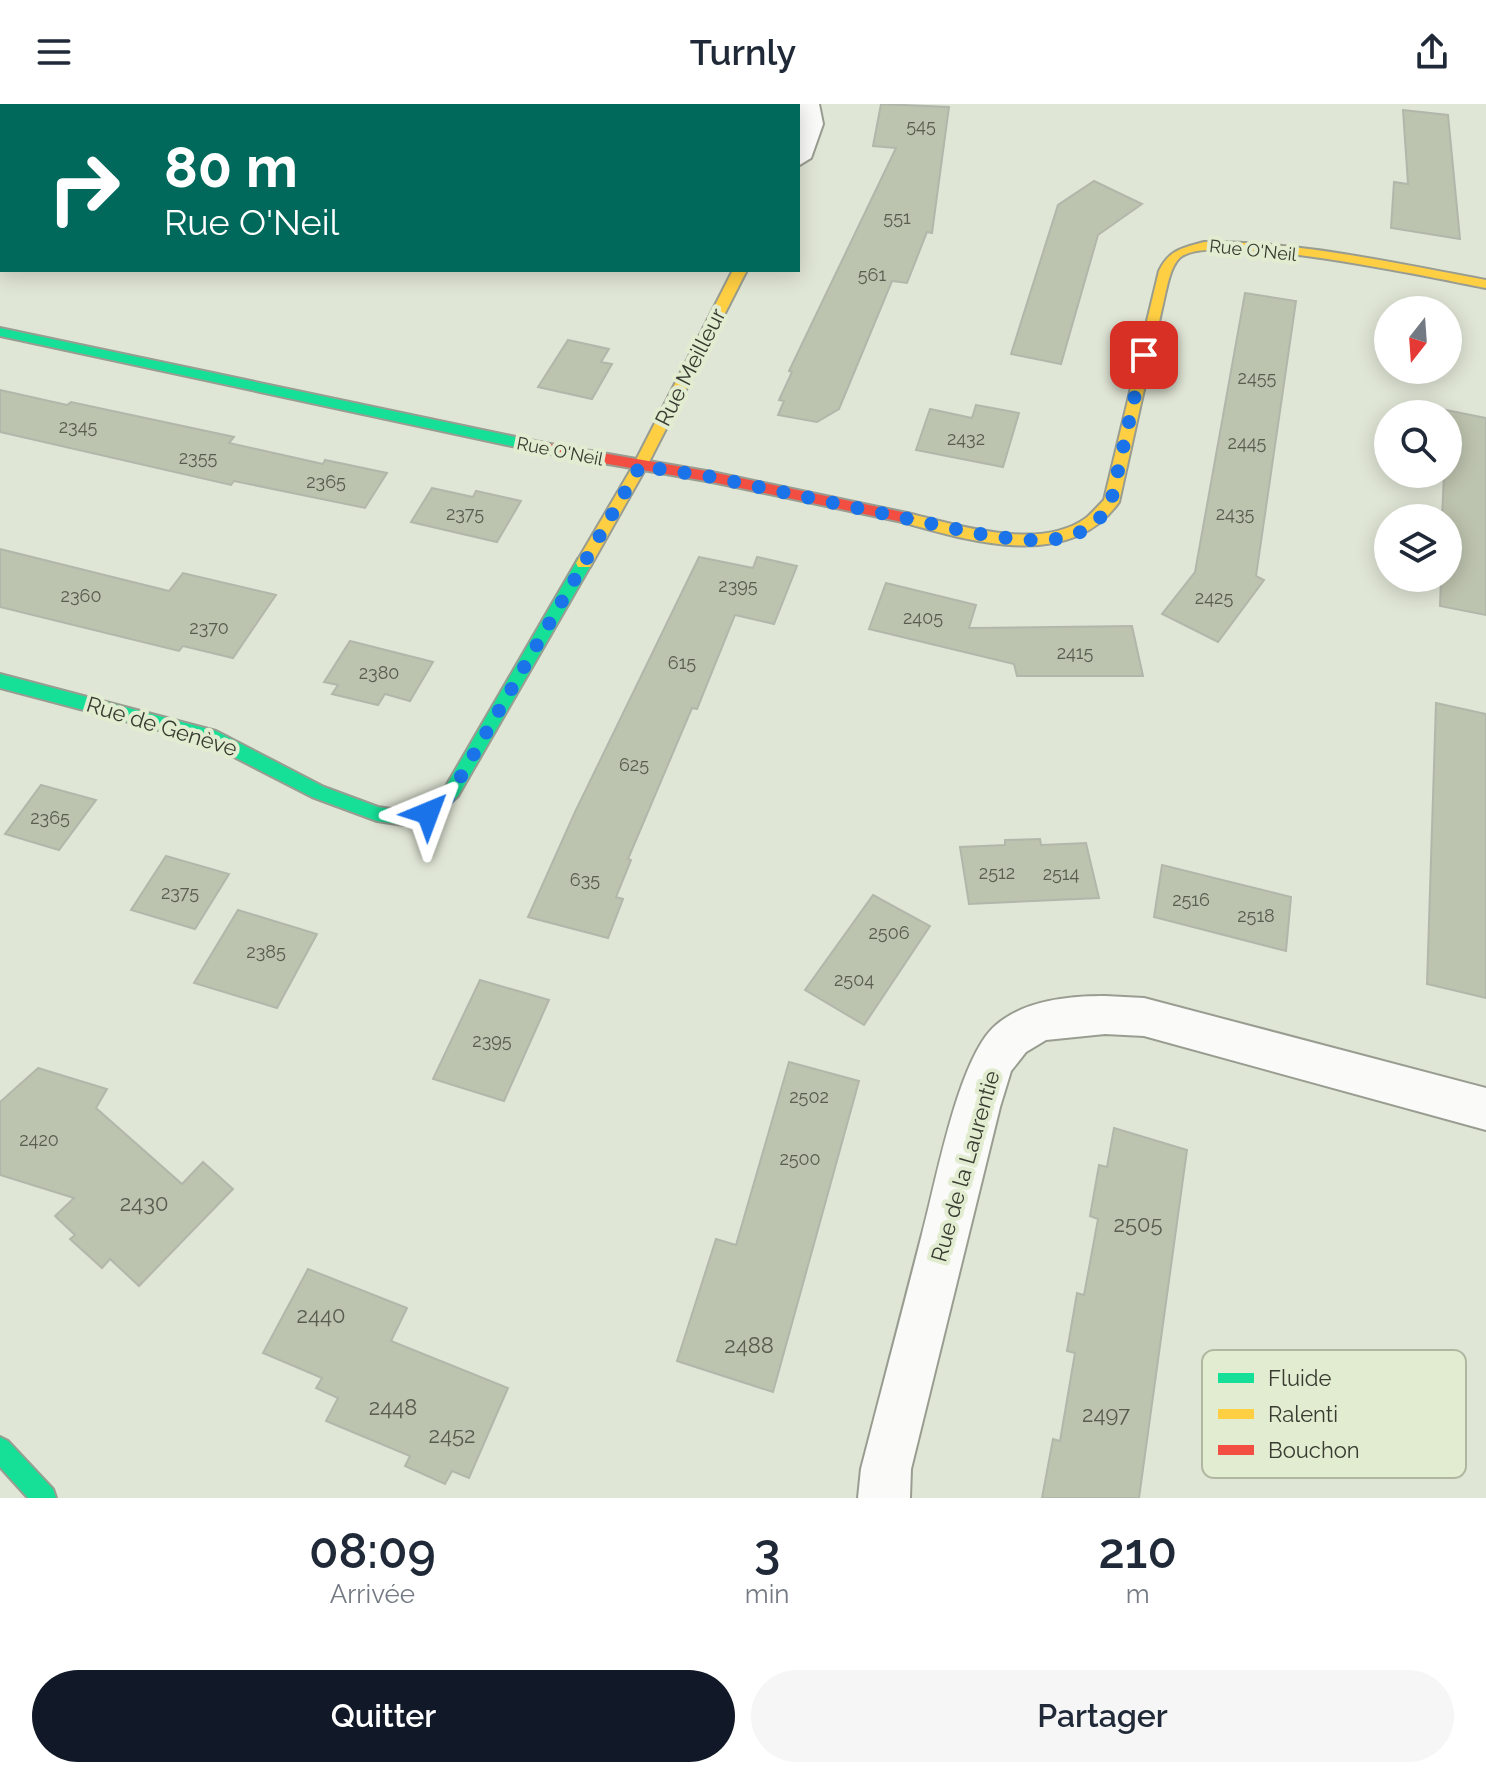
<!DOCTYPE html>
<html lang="fr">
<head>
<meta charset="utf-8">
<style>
	body { margin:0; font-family:Raleway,sans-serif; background:#f6f6f7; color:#1f2937; height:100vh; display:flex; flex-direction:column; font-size:30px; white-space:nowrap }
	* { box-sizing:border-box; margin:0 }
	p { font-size:26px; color:#747a83 }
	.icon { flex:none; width:44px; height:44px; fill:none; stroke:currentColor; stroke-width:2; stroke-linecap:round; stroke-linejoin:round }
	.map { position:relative; height:1394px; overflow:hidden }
	.side { display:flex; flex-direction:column; background:#fff; flex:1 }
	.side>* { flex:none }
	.top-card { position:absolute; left:0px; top:0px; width:800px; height:168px; box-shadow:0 4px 20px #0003; background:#00695c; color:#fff; overflow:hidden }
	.needle { width:52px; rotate:197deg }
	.tools { position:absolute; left:1374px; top:192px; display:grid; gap:16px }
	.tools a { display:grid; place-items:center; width:88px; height:88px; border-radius:50%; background:#fff; box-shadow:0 4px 20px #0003; font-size:40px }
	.pin { position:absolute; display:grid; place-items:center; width:68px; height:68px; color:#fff; margin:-34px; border-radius:16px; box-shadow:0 4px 12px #0006 }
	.me { position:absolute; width:88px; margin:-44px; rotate:44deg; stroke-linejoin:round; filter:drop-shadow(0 0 6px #0008) }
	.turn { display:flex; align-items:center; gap:28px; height:168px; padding:0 32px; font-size:36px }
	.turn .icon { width:104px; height:104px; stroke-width:2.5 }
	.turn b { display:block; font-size:56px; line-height:68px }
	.eta { display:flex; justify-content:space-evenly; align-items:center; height:136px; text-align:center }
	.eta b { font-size:48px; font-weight:600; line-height:56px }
	.cta { display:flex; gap:16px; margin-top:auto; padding:16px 32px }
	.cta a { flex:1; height:92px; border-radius:48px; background:#111827; color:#fff; font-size:32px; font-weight:600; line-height:92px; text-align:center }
	.cta a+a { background:#f6f6f7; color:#1f2937 }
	header { display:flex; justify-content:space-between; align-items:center; height:104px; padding:0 32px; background:#fff; font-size:36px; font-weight:600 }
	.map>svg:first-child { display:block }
</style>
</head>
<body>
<header><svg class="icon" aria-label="menu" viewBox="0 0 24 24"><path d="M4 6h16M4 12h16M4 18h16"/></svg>Turnly<svg class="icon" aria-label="share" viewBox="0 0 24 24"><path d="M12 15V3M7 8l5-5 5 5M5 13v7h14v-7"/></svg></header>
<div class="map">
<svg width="1486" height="1394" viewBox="0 0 1486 1394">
	<rect width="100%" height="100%" fill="#e0e6d6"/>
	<!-- building -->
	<g fill="#bcc3ae" stroke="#b2b7ab" stroke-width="2">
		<polygon points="881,0 949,3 932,129 927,128 907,179 892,177 839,305 817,318 778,311 784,297 779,296 792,268 789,267 896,44 873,42"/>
		<polygon points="1403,6 1448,11 1460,135 1391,124 1394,78 1408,80"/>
		<polygon points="1094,77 1142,100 1098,131 1061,260 1011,250 1058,101"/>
		<polygon points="1245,189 1296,197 1256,472 1264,476 1218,538 1162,510 1195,468"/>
		<polygon points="568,236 609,245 601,258 612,260 592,295 538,283"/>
		<polygon points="0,286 67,301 71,298 234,333 229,339 323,360 325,356 387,369 365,404 234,377 231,381 0,328"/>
		<polygon points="976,301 1019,309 1003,363 916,346 930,305 972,314"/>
		<polygon points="1446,306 1486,314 1486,511 1440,502 1441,474 1448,474 1448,414 1442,414 1444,370 1448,370"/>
		<polygon points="432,384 473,393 476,387 521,397 497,438 411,418"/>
		<polygon points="0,445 169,487 183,469 276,491 233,554 183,542 179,547 0,503"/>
		<polygon points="699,453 753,464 757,453 797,462 774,520 735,511 697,605 692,604 628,755 631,756 616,793 623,795 608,834 528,813 575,708"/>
		<polygon points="886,479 976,501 969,524 1132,522 1143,572 1017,572 1014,560 869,525"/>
		<polygon points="350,537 433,558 410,597 385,590 378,601 332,590 338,581 324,578"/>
		<polygon points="1436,599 1486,610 1486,894 1427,880"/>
		<polygon points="41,681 96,696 59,746 5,730"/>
		<polygon points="1040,735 1041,741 1086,739 1099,794 969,800 960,743 1005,741 1005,736"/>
		<polygon points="166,752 229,770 195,825 131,806"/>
		<polygon points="1162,761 1291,793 1286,847 1154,813"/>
		<polygon points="873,791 930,822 864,921 805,886"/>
		<polygon points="238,806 317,830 277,904 194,879"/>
		<polygon points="480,876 549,896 504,997 433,975"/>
		<polygon points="789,958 859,977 773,1288 677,1257 716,1135 736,1141"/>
		<polygon points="38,964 107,985 96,1004 182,1080 203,1058 233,1085 139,1182 110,1155 102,1164 70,1135 75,1131 55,1112 74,1094 0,1071 0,998"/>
		<polygon points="1114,1024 1187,1046 1139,1394 1042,1394 1053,1335 1060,1337 1075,1249 1067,1247 1077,1189 1084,1191 1098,1115 1090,1112 1099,1061 1107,1063"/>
		<polygon points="308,1165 407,1204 391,1237 508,1284 469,1374 452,1367 445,1380 405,1362 410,1352 326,1317 338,1294 316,1284 322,1274 263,1249"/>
	</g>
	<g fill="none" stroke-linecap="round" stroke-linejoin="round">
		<!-- street casing -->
		<g stroke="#999d91" stroke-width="4">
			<g id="street">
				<polygon points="186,0 221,0 222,2 187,2"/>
				<polygon points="795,0 819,0 823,20 811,54 798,62 798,2"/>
				<path d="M1105,892L1144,894L1486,984V1026L1144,932L1105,930L1046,936L1026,948L1011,967L1000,1003L911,1365L910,1394H858L861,1365C881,1287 902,1209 922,1130C936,1079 958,953 996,921C1025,896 1069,892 1105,892Z"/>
			</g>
		</g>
		<!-- fast casing -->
		<g stroke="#999d91" stroke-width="4">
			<g id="fast">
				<polygon points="0,224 544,339 551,344 544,349 0,232"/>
				<polygon points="584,453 592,459 458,692 433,715 427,717 404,721 377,717 312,693 205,638 0,584 0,570 216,627 324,683 378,703 404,707 422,703 446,682 578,455"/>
				<polygon points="0,1333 8,1337 53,1385 56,1394 28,1394 0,1363"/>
			</g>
		</g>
		<!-- slow casing -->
		<g stroke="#999d91" stroke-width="4">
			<g id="slow">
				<path d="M1204,138C1299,137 1393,159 1486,176V184C1434,174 1220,128 1182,152C1171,160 1168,179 1165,191L1119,398C1070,468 969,437 902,418L899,414L902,410L907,409C958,421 1039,448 1086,414C1092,409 1098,402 1104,396L1159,167C1169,146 1182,144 1204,138Z"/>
				<polygon points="733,166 747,166 647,362 590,463 578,463 576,459 633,362"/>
			</g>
		</g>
		<!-- jam casing -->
		<g stroke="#999d91" stroke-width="4">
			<polygon id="jam" points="544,339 712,368 907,409 915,414 907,419 712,378 539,348 537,344"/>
		</g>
		<!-- street -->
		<use href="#street" fill="#fafbf9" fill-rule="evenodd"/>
		<!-- fast -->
		<use href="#fast" fill="#16e098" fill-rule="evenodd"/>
		<!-- slow -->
		<use href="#slow" fill="#ffcf43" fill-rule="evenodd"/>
		<!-- jam -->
		<use href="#jam" fill="#f24e42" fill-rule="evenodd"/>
	</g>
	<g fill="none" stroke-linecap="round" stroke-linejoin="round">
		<!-- route -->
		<path stroke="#1a73e8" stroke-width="14" stroke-dasharray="0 25.2" d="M428,709L448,694L463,669L640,362L712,373L975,429C1023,437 1084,449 1111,398L1144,251"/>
	</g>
	<g text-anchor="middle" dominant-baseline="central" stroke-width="8" stroke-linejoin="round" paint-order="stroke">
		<!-- number labels -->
		<g font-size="18" fill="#585d50">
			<text x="921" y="21">545</text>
			<text x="897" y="113">551</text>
			<text x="872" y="170">561</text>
			<text x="1257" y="273">2455</text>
			<text x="78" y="322">2345</text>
			<text x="966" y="334">2432</text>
			<text x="1247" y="338">2445</text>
			<text x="198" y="353">2355</text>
			<text x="326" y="377">2365</text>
			<text x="465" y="409">2375</text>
			<text x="1235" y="409">2435</text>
			<text x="738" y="481">2395</text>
			<text x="81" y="491">2360</text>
			<text x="1214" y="493">2425</text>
			<text x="923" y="513">2405</text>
			<text x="209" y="523">2370</text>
			<text x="1075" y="548">2415</text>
			<text x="682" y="558">615</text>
			<text x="379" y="568">2380</text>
			<text x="634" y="660">625</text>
			<text x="50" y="713">2365</text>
			<text x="997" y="768">2512</text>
			<text x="1061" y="769">2514</text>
			<text x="585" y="775">635</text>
			<text x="180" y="788">2375</text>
			<text x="1191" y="795">2516</text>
			<text x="1256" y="811">2518</text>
			<text x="889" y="828">2506</text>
			<text x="266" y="847">2385</text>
			<text x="854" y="875">2504</text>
			<text x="492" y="936">2395</text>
			<text x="809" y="992">2502</text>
			<text x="39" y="1035">2420</text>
			<text x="800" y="1054">2500</text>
		</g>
		<!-- far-street labels -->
		<g font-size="18" fill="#373b30" stroke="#e2ecd0">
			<text transform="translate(1253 146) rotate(6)">Rue O'Neil</text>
			<text transform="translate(560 347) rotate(11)">Rue O'Neil</text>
		</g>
		<!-- street labels -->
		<g font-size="22" fill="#373b30" stroke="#e2ecd0">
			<text transform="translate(690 263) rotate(-63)">Rue Meilleur</text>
			<text transform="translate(162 622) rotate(17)">Rue de Genève</text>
			<text transform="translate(965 1062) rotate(-74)">Rue de la Laurentie</text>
		</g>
		<!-- near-number labels -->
		<g font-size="22" fill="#585d50">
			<text x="144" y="1099">2430</text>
			<text x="1138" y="1120">2505</text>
			<text x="321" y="1211">2440</text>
			<text x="749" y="1241">2488</text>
			<text x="393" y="1303">2448</text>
			<text x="1106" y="1310">2497</text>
			<text x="452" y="1331">2452</text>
		</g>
	</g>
	<!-- legend -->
	<rect x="1202" y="1246" width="264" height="128" rx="12" fill="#e2ecd0" stroke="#afb7a0" stroke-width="2"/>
	<rect x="1218" y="1269" width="36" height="10" fill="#16e098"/>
	<rect x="1218" y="1305" width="36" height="10" fill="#ffcf43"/>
	<rect x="1218" y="1341" width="36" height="10" fill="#f24e42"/>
	<g font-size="22" fill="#373b30">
		<text x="1268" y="1282">Fluide</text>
		<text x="1268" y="1318">Ralenti</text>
		<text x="1268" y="1354">Bouchon</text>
	</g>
</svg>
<div class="tools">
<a><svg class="needle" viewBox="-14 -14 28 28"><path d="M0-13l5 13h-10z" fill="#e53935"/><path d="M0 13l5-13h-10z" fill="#747a83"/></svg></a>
<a><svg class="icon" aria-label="search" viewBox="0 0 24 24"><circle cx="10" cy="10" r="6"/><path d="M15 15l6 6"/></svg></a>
<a><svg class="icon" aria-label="layers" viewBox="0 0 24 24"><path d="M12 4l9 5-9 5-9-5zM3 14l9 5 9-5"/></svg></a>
</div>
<div class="pin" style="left:1144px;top:251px;background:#d93025"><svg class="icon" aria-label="arrive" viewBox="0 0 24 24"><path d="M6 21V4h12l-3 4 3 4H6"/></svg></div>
<svg class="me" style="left:428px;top:709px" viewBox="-20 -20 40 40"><path d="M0-17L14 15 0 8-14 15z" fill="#1a73e8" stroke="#fff" stroke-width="4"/></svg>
<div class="top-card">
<div class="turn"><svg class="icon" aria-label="right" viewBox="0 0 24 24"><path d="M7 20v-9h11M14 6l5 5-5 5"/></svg><div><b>80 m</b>Rue O'Neil</div></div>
</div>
</div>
<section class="side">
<div class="eta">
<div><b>08:09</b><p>Arrivée</p></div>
<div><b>3</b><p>min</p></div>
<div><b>210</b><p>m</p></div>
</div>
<div class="cta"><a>Quitter</a><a>Partager</a></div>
</section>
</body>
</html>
